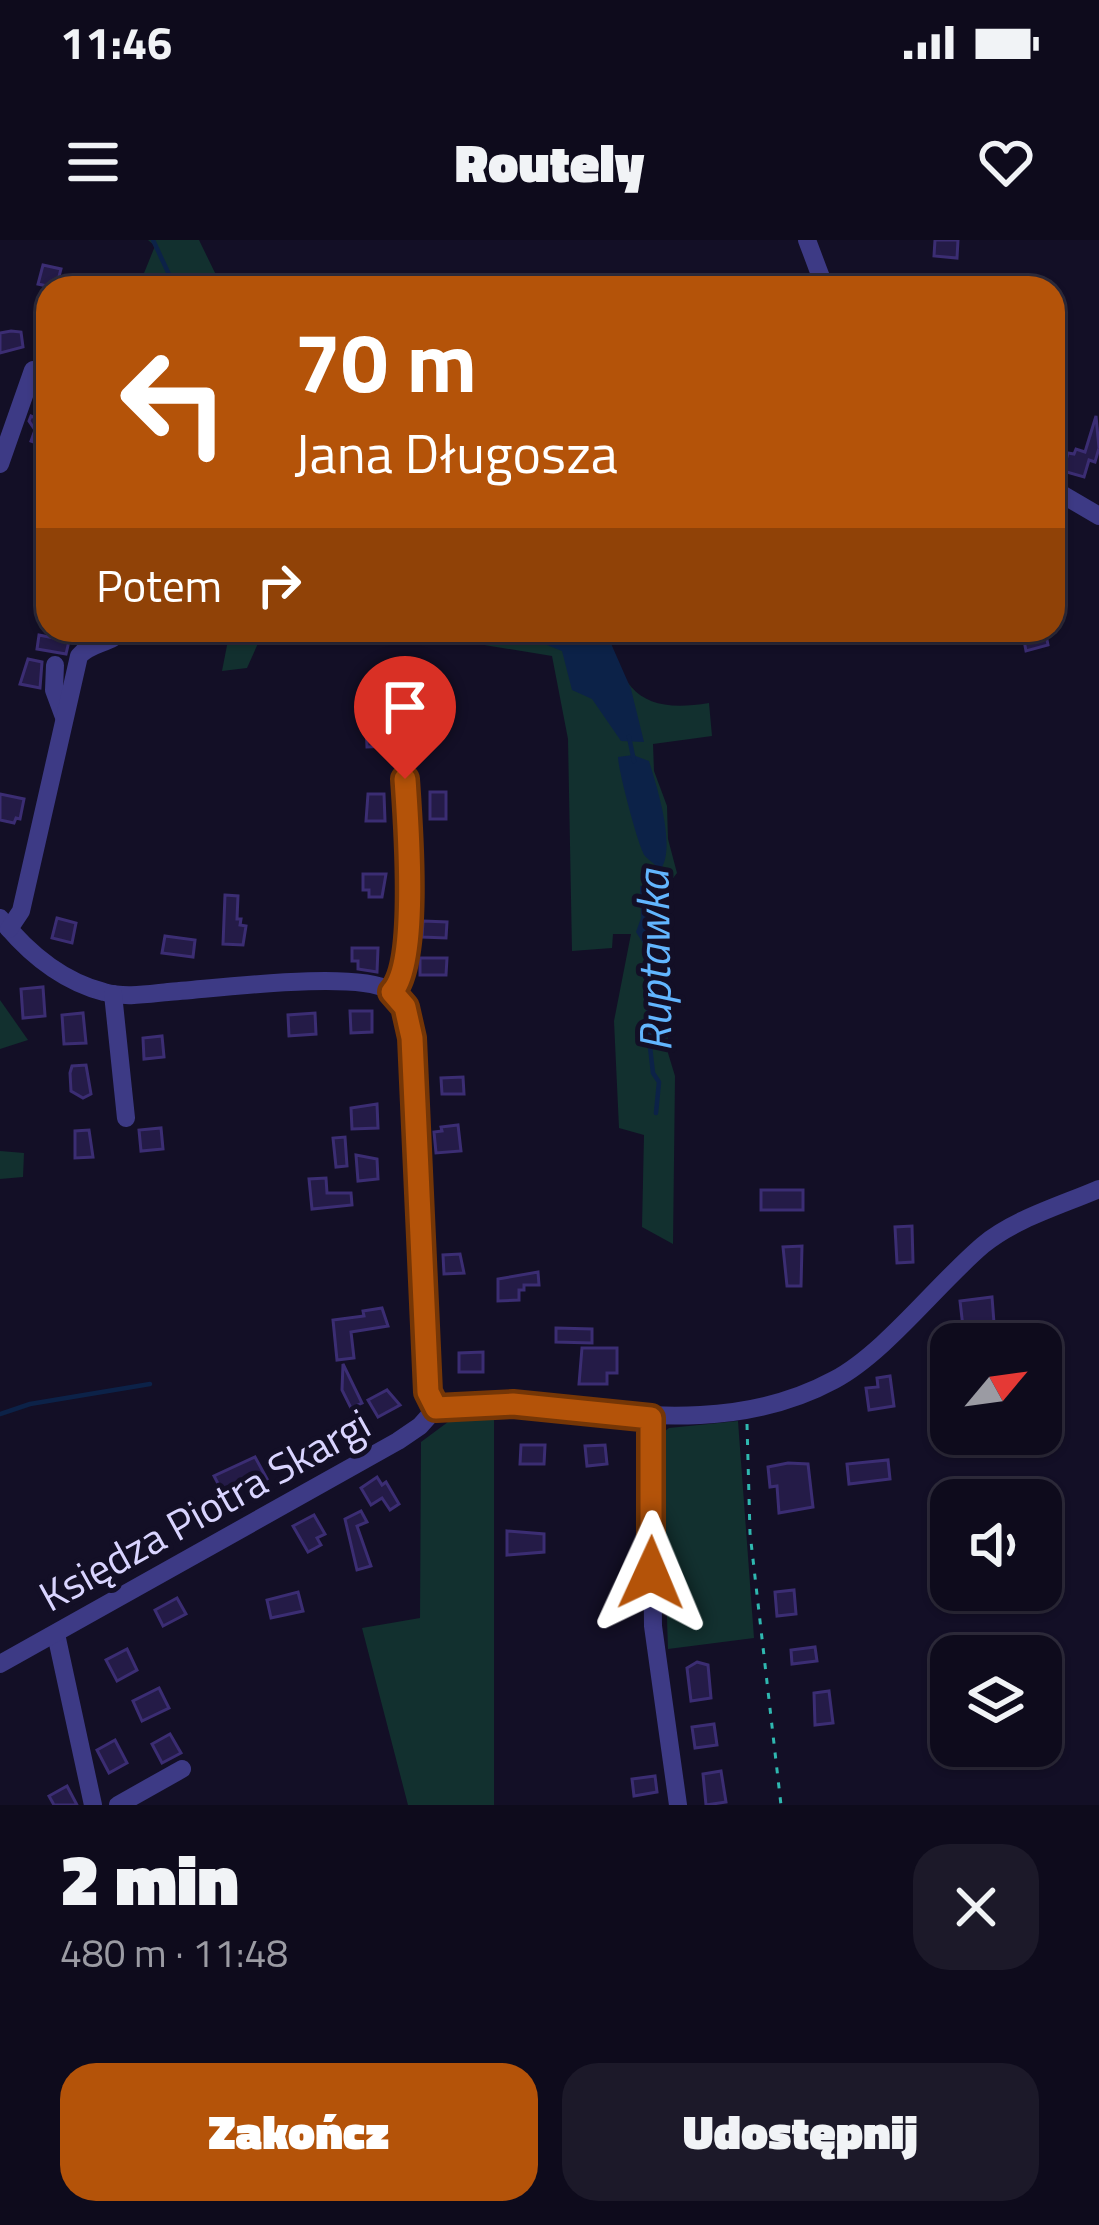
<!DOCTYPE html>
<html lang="pl">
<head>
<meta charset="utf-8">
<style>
	body { margin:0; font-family:"Titillium Web",sans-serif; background:#1c1929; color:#f1f3f6; height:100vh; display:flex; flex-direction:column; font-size:45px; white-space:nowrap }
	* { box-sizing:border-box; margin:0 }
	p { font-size:39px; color:#9b9ba3 }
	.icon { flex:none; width:66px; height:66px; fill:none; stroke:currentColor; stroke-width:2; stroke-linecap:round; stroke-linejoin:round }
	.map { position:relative; height:1565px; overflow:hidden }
	.side { display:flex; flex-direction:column; background:#0e0b1c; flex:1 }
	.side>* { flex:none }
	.hud { position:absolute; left:36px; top:36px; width:1029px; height:366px; border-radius:36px; box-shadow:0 3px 9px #0004,0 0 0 3px #2e2b3b; background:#b45309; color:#fff; overflow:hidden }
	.needle { width:78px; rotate:61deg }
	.controls { position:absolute; left:930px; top:1083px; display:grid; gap:24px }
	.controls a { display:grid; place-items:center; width:132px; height:132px; border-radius:24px; background:#0e0b1c; box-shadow:0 3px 9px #0004,0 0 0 3px #2e2b3b; font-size:60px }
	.pin { position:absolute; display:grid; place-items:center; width:102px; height:102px; color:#fff; margin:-123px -51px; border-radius:50% 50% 50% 0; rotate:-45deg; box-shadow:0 0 12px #0007 }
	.pin .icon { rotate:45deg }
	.me { position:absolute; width:132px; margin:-66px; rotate:1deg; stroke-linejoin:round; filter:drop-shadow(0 0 9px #0008) }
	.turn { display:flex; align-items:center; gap:42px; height:252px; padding:0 60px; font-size:54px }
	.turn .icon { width:156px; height:156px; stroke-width:2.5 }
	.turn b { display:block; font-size:84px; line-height:102px }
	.then { display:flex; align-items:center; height:114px; padding:0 60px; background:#0003; gap:24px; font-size:45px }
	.round { display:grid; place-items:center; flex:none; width:126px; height:126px; border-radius:36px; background:#1c1929 }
	.headline { display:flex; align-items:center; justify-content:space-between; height:204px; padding:0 60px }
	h1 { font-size:72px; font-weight:800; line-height:90px }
	.button { display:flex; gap:24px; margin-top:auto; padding:24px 60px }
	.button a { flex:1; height:138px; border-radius:36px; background:#b45309; color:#fff; font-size:48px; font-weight:800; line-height:138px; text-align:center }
	.button a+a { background:#1c1929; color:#f1f3f6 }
	.status { display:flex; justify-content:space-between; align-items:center; height:84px; padding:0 60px; background:#0e0b1c; direction:ltr }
	.status svg { height:33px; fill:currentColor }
	header { display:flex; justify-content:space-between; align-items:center; height:156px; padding:0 60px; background:#0e0b1c; font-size:54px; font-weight:800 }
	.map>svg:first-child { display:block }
</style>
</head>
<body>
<div class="status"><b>11:46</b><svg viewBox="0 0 49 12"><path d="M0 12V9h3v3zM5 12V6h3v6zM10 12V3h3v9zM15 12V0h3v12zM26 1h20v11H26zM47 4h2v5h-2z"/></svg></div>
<header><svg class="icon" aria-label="menu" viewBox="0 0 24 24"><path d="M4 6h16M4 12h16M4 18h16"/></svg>Routely<svg class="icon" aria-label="heart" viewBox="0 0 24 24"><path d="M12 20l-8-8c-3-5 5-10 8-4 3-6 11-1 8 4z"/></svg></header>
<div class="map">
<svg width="1099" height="1565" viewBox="0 0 1099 1565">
	<rect width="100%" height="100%" fill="#130f26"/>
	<!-- green -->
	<g fill="#12302f">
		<polygon points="148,0 199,0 217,37 240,48 138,48 155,6"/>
		<polygon points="230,390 264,390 247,428 222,431"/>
		<path d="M448,390H608C621,452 643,474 709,463L712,496L653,504L654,531L667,566L668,599L677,633L670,642L667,663L668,813L675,836L673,1004L642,987L644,895L619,888L614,781L631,694H613L612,708L572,711L568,499L552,416L448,399Z"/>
		<polygon points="0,760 28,800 0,809"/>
		<polygon points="0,911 24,913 23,937 0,939"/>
		<polygon points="494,1172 494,1565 408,1565 362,1388 420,1378 421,1202 452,1179"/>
		<polygon points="738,1181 754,1398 668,1409 661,1194 669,1188"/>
	</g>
	<!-- water -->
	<g fill="#0c2248">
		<polygon points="530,390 605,390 631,449 644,502 621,501 592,459 572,450 562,411 532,399"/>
		<path d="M633,515L649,521C657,547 676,606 661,629C660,628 646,618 645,616C638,606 618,529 618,517Z"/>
		<path d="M658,645C666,665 670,694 657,713L648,711L636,692L641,678L640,646Z"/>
	</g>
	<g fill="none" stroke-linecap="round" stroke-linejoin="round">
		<!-- stream -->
		<g stroke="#0c2248" stroke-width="4.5">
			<polyline points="153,0 173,43 183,48"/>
			<polyline points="629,497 634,521"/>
			<polyline points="655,649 657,624"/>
			<polyline points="652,708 648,727 649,798 653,833 659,842 656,873"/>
			<polyline points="0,1174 30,1164 150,1144"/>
		</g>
	</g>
	<!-- building -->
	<g fill="#241b47" stroke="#3b2d73" stroke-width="3">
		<polygon points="935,0 958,0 957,18 934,16"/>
		<polygon points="43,25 61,29 56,48 38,44"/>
		<polygon points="11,91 21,92 23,107 0,113 0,93"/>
		<polygon points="46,156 48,197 45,206 31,201 35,190 29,181 31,176 38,179"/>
		<polygon points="1096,176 1099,208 1095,222 1089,220 1084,237 1063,231 1068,213 1074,214 1076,209 1085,212"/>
		<polygon points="1022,390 1045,390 1048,405 1026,411"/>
		<polygon points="39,395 69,401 66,414 37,409"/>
		<polygon points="28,419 42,422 40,448 20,444"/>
		<polygon points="366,483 390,483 390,506 367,507"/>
		<rect x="430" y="552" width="16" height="27"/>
		<polygon points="0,554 24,559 20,579 16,578 14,583 0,580"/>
		<polygon points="368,554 384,554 385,581 366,581"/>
		<polygon points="363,634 386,634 382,657 369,657 369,650 363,650"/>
		<polygon points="225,655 238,656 237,679 241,679 240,685 246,686 243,705 223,704"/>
		<polygon points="57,678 76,683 72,703 52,698"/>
		<polygon points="423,681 447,682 446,698 422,697"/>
		<polygon points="165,696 195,700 193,717 162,713"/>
		<polygon points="352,708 378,708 377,732 358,729 358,721 352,721"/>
		<polygon points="420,718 447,718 446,735 420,735"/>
		<polygon points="43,747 45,776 23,778 21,749"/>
		<polygon points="350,771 372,771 372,792 351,793"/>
		<polygon points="83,773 86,803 64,804 62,775"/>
		<polygon points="315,773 316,794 289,796 288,775"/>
		<polygon points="162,796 164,817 144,819 143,798"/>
		<polygon points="86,825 91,854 83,858 71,851 70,833 72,826"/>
		<polygon points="463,837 464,854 442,854 441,838"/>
		<polygon points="377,864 378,888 352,889 351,868"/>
		<polygon points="458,885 461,911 436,913 434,892 442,891 441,887"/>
		<polygon points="161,888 163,909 141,911 139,890"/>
		<polygon points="89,890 93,917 75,918 75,891"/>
		<polygon points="345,897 347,926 336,927 333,898"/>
		<polygon points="356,915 377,919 378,939 358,941"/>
		<polygon points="326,938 327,953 351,953 352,965 312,969 309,939"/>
		<rect x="761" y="950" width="42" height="20"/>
		<polygon points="912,986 913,1022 897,1023 895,987"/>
		<polygon points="802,1006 801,1046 787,1046 783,1007"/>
		<polygon points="460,1014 464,1033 444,1034 443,1015"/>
		<polygon points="538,1032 539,1045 524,1045 524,1050 519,1050 519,1060 498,1061 498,1039"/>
		<polygon points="992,1057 994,1083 963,1087 960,1061"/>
		<polygon points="382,1068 388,1086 351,1092 354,1118 337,1120 333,1080 364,1076 363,1071"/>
		<polygon points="556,1088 592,1089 592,1103 556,1102"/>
		<polygon points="582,1108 617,1108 617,1133 607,1133 607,1144 579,1144"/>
		<polygon points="483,1112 483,1132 459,1132 459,1113"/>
		<polygon points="343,1124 362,1163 351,1168 342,1150"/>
		<polygon points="890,1136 894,1166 869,1170 866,1148 878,1147 877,1138"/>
		<polygon points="387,1150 400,1165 378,1177 368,1160"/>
		<polygon points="521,1205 545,1205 544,1224 520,1224"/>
		<polygon points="605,1205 607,1224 587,1226 585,1206"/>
		<polygon points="255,1217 267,1239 252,1247 249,1242 223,1253 214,1236"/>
		<polygon points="888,1220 890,1239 849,1244 847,1224"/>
		<polygon points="788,1223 808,1224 813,1267 779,1273 777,1246 770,1247 768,1227"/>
		<polygon points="377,1237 382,1245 386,1242 399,1264 390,1270 382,1258 371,1265 361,1248"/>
		<polygon points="361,1271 367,1282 357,1286 371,1326 357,1330 345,1279"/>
		<polygon points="314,1275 325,1294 317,1298 321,1305 308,1312 293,1286"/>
		<polygon points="507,1291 544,1294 544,1312 507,1315"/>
		<polygon points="794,1350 796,1374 777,1376 775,1352"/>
		<polygon points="298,1352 303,1371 271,1378 267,1360"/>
		<polygon points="177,1358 186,1374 163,1386 155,1370"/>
		<polygon points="815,1407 817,1421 792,1424 791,1410"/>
		<polygon points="127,1409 137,1430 117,1441 106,1420"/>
		<polygon points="697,1422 708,1425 711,1458 691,1461 687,1428"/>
		<polygon points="159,1448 169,1468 142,1481 133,1461"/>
		<polygon points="829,1451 833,1483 815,1485 814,1453"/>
		<polygon points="714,1484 717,1505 695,1508 692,1487"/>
		<polygon points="170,1494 181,1513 162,1523 152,1504"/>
		<polygon points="115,1500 127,1523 109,1533 97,1510"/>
		<polygon points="721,1531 726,1562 706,1565 703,1534"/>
		<polygon points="655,1536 657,1552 634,1556 632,1539"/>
		<polygon points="67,1546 77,1565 54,1565 49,1556"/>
	</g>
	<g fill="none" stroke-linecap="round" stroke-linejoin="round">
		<!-- path -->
		<polyline stroke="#2fb8b0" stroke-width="3" stroke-dasharray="6 9" stroke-linecap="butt" points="747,1184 750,1293 781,1565"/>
		<!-- minor -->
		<g stroke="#3d3a85" stroke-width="18">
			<polyline points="807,0 825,48"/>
			<polyline points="0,224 33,130"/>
			<polyline points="1053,249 1099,276"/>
			<polyline points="55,425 54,450 64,477"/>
			<path d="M0,678C27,712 62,741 104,752C124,758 148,754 168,752C214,749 354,730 389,750C407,761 410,779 412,798L427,1133L428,1152L436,1168"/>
			<path d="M9,689L21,671L79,416C91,402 111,404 123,390"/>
			<path d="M392,752C421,720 406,554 403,506"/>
			<polyline points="113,754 126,878"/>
			<path d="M436,1168C463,1166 491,1162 518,1164C625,1173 734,1194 834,1140C885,1113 937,1044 983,1005C1014,979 1062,965 1099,949"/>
			<polyline points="651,1178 653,1386 678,1565"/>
			<polyline points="56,1394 93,1565"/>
			<polyline points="0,1424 398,1201 420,1186 436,1168"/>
			<polyline points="118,1565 182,1529"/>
		</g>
	</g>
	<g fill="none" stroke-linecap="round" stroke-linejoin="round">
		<!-- route casing -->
		<g stroke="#753606" stroke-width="30">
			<path id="route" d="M405,539C408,583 419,723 392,752L405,767L412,798L428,1152L436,1168L513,1164L651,1178V1333"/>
		</g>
		<!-- route -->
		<use href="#route" stroke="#b45309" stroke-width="21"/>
	</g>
	<g text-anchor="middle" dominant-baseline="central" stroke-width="10" stroke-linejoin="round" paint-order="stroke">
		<!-- street labels -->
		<g font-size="42" fill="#d9d4ff" stroke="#130f26">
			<text transform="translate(204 1269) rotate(-29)">Księdza Piotra Skargi</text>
		</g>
		<!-- water labels -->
		<g font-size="45" font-style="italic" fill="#62b6ff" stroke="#130f26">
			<text transform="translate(653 721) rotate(-91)">Ruptawka</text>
		</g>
	</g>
</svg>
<div class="controls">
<a><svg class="needle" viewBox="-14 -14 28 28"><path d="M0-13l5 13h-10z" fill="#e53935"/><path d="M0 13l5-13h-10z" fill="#9b9ba3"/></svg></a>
<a><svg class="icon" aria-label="sound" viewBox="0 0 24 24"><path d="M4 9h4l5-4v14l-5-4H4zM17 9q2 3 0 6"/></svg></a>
<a><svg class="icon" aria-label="layers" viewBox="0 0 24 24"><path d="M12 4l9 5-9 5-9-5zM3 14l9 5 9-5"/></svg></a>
</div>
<div class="pin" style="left:405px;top:539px;background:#d93025"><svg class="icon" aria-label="arrive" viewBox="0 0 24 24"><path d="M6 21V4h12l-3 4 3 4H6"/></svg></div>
<svg class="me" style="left:651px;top:1333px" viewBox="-20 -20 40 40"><path d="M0-17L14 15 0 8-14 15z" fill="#b45309" stroke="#fff" stroke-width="4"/></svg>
<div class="hud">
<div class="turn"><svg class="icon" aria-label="left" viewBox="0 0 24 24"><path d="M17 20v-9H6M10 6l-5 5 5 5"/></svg><div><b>70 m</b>Jana Długosza</div></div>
<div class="then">Potem<svg class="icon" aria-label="right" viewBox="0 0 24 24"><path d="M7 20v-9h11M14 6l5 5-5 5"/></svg></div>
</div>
</div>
<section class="side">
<div class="headline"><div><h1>2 min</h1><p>480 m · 11:48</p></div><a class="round"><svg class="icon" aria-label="close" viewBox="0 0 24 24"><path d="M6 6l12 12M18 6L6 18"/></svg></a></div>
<div class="button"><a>Zakończ</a><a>Udostępnij</a></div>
</section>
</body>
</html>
